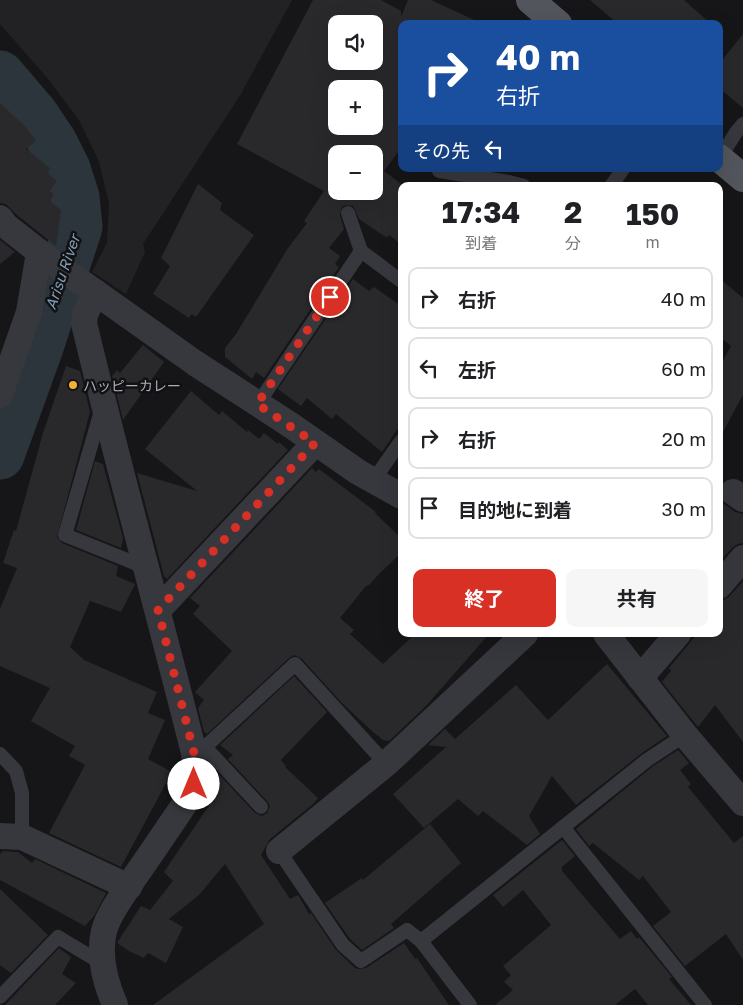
<!DOCTYPE html>
<html lang="ja">
<head>
<meta charset="utf-8">
<style>
	body { margin:0; font-family:"Golos Text","Noto Sans JP",sans-serif; background:#f6f6f6; color:#202124; height:100vh; display:flex; flex-direction:column; font-size:19px; white-space:nowrap }
	* { box-sizing:border-box; margin:0 }
	p { font-size:16px; color:#757577 }
	.icon { flex:none; width:28px; height:28px; fill:none; stroke:currentColor; stroke-width:2; stroke-linecap:round; stroke-linejoin:round }
	.map { position:relative; flex:1; overflow:hidden }
	.drawer { position:absolute; left:398px; top:182px; width:325px; height:455px; display:flex; flex-direction:column; background:#fff; border-radius:10px; box-shadow:0 5px 20px #0002 }
	.drawer>* { flex:none }
	.guide { position:absolute; left:398px; top:20px; width:325px; height:152px; border-radius:10px; box-shadow:0 5px 20px #0002; background:#1a4fa0; color:#fff; overflow:hidden }
	.fabs { position:absolute; left:328px; top:15px; display:grid; gap:10px }
	.fabs a { display:grid; place-items:center; width:55px; height:55px; border-radius:10px; background:#fff; box-shadow:0 5px 20px #0002; font-size:25px }
	.pin { position:absolute; display:grid; place-items:center; width:42px; height:42px; color:#fff; margin:-21px; border:2px solid #fff; border-radius:50%; box-shadow:0 1px 5px #0007 }
	.me { position:absolute; width:55px; margin:-28px; rotate:0deg; stroke-linejoin:round; filter:drop-shadow(0 0 4px #0008) }
	.turn { display:flex; align-items:center; gap:18px; height:105px; padding:0 15px; font-size:22px }
	.turn .icon { width:65px; height:65px; stroke-width:2.5 }
	.turn b { display:block; font-size:35px; line-height:42px }
	.then { display:flex; align-items:center; height:48px; padding:0 15px; background:#0003; gap:10px; font-size:19px }
	.eta { display:flex; justify-content:space-evenly; align-items:center; height:85px; text-align:center }
	.eta b { font-size:30px; font-weight:700; line-height:35px }
	.cta { display:flex; gap:10px; margin-top:auto; padding:10px 15px }
	.cta a { flex:1; height:58px; border-radius:10px; background:#d93025; color:#fff; font-size:20px; font-weight:700; line-height:58px; text-align:center }
	.cta a+a { background:#f6f6f6; color:#202124 }
	ul { padding:0; list-style:none }
	li { display:flex; align-items:center; gap:15px; height:62px; margin:0 10px 8px; padding:0 5px; border:2px solid #e0e0e0; border-radius:10px }
	li div { flex:1 }
	li b { display:block; font-size:19px }
	li em { font-style:normal }
	.map>svg:first-child { display:block }
</style>
</head>
<body>
<div class="map">
<svg width="743" height="1005" viewBox="0 0 743 1005">
	<rect width="100%" height="100%" fill="#161618"/>
	<!-- built -->
	<polygon fill="#222225" points="0,0 292,0 241,94 143,244 145,252 126,294 92,272 107,243 109,203 99,162 80,122 50,81 0,24"/>
	<g fill="none" stroke-linecap="round" stroke-linejoin="round">
		<!-- river -->
		<polyline stroke="#2c353c" stroke-width="49" points="0,75 35,116 53,143 66,169 75,197 78,227 39,347 0,455"/>
	</g>
	<!-- building -->
	<g fill="#29292c" fill-rule="evenodd">
		<path d="M313,0H381L401,11V17L408,0H431L483,24H401V148L384,171L401,184V244L389,235L387,238L359,219L353,206L346,205L342,207L340,215L344,229L329,248L340,256L335,264L339,267L264,378L256,372L252,379L225,357V348L236,334L288,248L307,223L304,221L324,191L237,144ZM336,24H374V61H336ZM336,89H374V126H336ZM336,154H374V191H336Z"/>
		<polygon points="590,0 684,0 711,24 618,24"/>
		<polygon points="743,34 743,108 719,88 719,64"/>
		<polygon points="0,103 26,127 36,141 26,149 50,168 48,173 57,181 50,191 54,195 50,201 61,210 56,246 17,215 6,204 0,203"/>
		<polygon points="198,184 222,203 220,210 254,235 196,317 192,314 189,318 153,294 170,266 161,258"/>
		<polygon points="0,240 15,252 0,264"/>
		<polygon points="719,278 743,298 743,395 719,439 719,368 731,346 719,336"/>
		<polygon points="353,279 369,291 374,287 401,306 401,424 382,452 336,414 332,419 307,398 301,406 278,389"/>
		<polygon points="143,345 164,362 123,420 112,376 117,370 120,373"/>
		<polygon points="66,366 80,371 90,412 57,537 62,543 118,566 116,576 135,584 121,612 90,601 70,647 84,660 157,692 148,713 165,720 148,759 172,772 121,867 49,833 85,765 69,756 75,746 31,721 50,688 0,666 0,609 17,568 3,563 14,530 16,531 43,433"/>
		<polygon points="191,391 219,415 222,411 247,432 248,430 259,439 264,433 278,444 279,442 288,450 167,579 164,576 137,473 197,491 145,449"/>
		<polygon points="95,461 103,464 123,538 121,548 76,530"/>
		<polygon points="312,468 316,472 319,469 376,512 375,513 401,538 401,553 378,575 369,585 366,586 340,618 354,630 350,634 383,664 415,634 489,634 425,707 389,741 383,740 372,731 342,703 301,658 294,655 289,658 207,734 204,732 198,708 204,700 195,692 232,651 193,614 200,606 190,598"/>
		<polygon points="719,495 724,504 735,512 743,514 743,543 738,544 732,548 719,563"/>
		<polygon points="743,581 743,742 715,705 698,727 662,682 671,671 669,668 697,634 719,634 719,601 724,600 730,596"/>
		<polygon points="607,664 667,736 642,753 576,805 552,776 529,816 540,834 527,845 483,811 478,816 458,799 424,828 393,794 446,747 428,745 445,729 455,739 516,685 548,720"/>
		<polygon points="294,676 327,712 281,760 286,766 285,767 318,798 313,804 270,839 261,855 290,899 298,895 309,914 311,913 336,950 355,968 359,969 366,968 404,943 415,959 417,958 449,1005 153,1005 264,924 225,864 199,895 169,919 183,927 166,963 148,953 144,958 129,951 117,943 141,906 150,910 173,881 164,872 210,804 207,790 209,778 216,771 255,813 262,816 267,813 270,806 267,801 228,759 233,755 220,745"/>
		<polygon points="678,750 689,763 680,770 691,784 688,787 734,843 743,836 743,960 726,934 685,966 653,926 671,912 643,876 639,880 593,843 589,846 576,829 652,767"/>
		<polygon points="430,824 461,863 391,924 394,928 362,950 350,939 325,903 362,878 363,880"/>
		<polygon points="562,840 575,856 562,867 562,871 620,939 631,931 637,939 639,937 672,977 669,979 691,1005 648,1005 635,989 615,1005 495,1005 513,990 504,982 511,975 503,966 551,925 523,890 503,907 493,895"/>
		<polygon points="3,851 18,852 32,863 35,859 106,893 94,916 85,926 0,880 0,854"/>
		<polygon points="0,889 48,935 11,973 0,965"/>
		<polygon points="59,948 71,957 62,974 76,983 55,1005 5,1005"/>
	</g>
	<g fill="none" stroke-linecap="round" stroke-linejoin="round">
		<!-- lane -->
		<g stroke="#37383d" stroke-width="14">
			<polyline points="719,159 737,131 743,124"/>
			<polyline points="439,171 509,182 524,186"/>
			<polyline points="611,186 623,169"/>
			<polyline points="348,213 361,251 401,281"/>
			<polyline points="257,405 361,251"/>
			<polyline points="101,411 65,535 147,568"/>
			<polyline points="373,481 401,441"/>
			<polyline points="205,747 261,807"/>
			<polyline points="194,753 205,747 295,664 386,764"/>
			<polyline points="0,754 16,771 22,793 22,837"/>
			<polyline points="563,827 705,1005"/>
			<polyline points="279,851 343,945 361,961 407,930 421,941 470,1005"/>
			<polyline points="421,941 647,760 685,735"/>
			<polyline points="0,997 58,937 103,964"/>
		</g>
		<!-- street -->
		<g stroke="#37383d" stroke-width="26">
			<polyline points="0,218 6,226 52,262 95,292 195,363 292,426 358,472 401,496"/>
			<path d="M95,292L85,315L84,323C118,467 158,609 194,753C195,769 195,781 190,796C171,824 153,851 134,878C124,894 109,912 104,931C98,956 105,982 115,1005"/>
			<polyline points="0,395 29,312 39,253"/>
			<polyline points="733,492 743,499"/>
			<polyline points="719,586 743,558"/>
			<polyline points="158,610 315,443"/>
			<polyline points="606,634 685,735 743,803"/>
			<polyline points="640,678 678,634"/>
			<polyline points="0,836 22,837 129,887"/>
			<polyline points="279,851 386,764 525,634"/>
		</g>
		<!-- primary -->
		<g stroke="#53555c" stroke-width="28">
			<polyline points="530,0 558,24"/>
			<polyline points="719,158 743,178"/>
		</g>
	</g>
	<g fill="none" stroke-linecap="round" stroke-linejoin="round">
		<!-- route -->
		<polyline stroke="#d93025" stroke-width="9" stroke-dasharray="0 16.2" points="194,784 195,771 194,753 158,610 315,443 257,404 330,297"/>
	</g>
	<!-- markers -->
	<circle fill="#f2b134" stroke="#111113" stroke-width="2" cx="73" cy="385" r="5"/>
	<g text-anchor="middle" dominant-baseline="central" stroke-width="5" stroke-linejoin="round" paint-order="stroke">
		<!-- poi labels -->
		<g font-size="14" fill="#a8adb8" stroke="#111113" text-anchor="start">
			<text x="83" y="385">ハッピーカレー</text>
		</g>
		<!-- water labels -->
		<g font-size="15" font-style="italic" fill="#7f9bb3" stroke="#111113">
			<text transform="translate(62 272) rotate(-71)">Arisu River</text>
		</g>
	</g>
</svg>
<div class="fabs">
<a><svg class="icon" aria-label="sound" viewBox="0 0 24 24"><path d="M4 9h4l5-4v14l-5-4H4zM17 9q2 3 0 6"/></svg></a>
<a>+</a>
<a>−</a>
</div>
<div class="pin" style="left:330px;top:297px;background:#d93025"><svg class="icon" aria-label="arrive" viewBox="0 0 24 24"><path d="M6 21V4h12l-3 4 3 4H6"/></svg></div>
<svg class="me" style="left:194px;top:784px" viewBox="-20 -20 40 40"><circle r="19" fill="#fff"/><path d="M0-13L10 11 0 6-10 11z" fill="#d93025"/></svg>
<div class="guide">
<div class="turn"><svg class="icon" aria-label="right" viewBox="0 0 24 24"><path d="M7 20v-9h11M14 6l5 5-5 5"/></svg><div><b>40 m</b>右折</div></div>
<div class="then">その先<svg class="icon" aria-label="left" viewBox="0 0 24 24"><path d="M17 20v-9H6M10 6l-5 5 5 5"/></svg></div>
</div>
<section class="drawer">
<div class="eta">
<div><b>17:34</b><p>到着</p></div>
<div><b>2</b><p>分</p></div>
<div><b>150</b><p>m</p></div>
</div>
<ul>
<li><svg class="icon" aria-label="right" viewBox="0 0 24 24"><path d="M7 20v-9h11M14 6l5 5-5 5"/></svg><div><b>右折</b></div><em>40 m</em></li>
<li><svg class="icon" aria-label="left" viewBox="0 0 24 24"><path d="M17 20v-9H6M10 6l-5 5 5 5"/></svg><div><b>左折</b></div><em>60 m</em></li>
<li><svg class="icon" aria-label="right" viewBox="0 0 24 24"><path d="M7 20v-9h11M14 6l5 5-5 5"/></svg><div><b>右折</b></div><em>20 m</em></li>
<li><svg class="icon" aria-label="arrive" viewBox="0 0 24 24"><path d="M6 21V4h12l-3 4 3 4H6"/></svg><div><b>目的地に到着</b></div><em>30 m</em></li>
</ul>
<div class="cta"><a>終了</a><a>共有</a></div>
</section>
</div>
</body>
</html>
